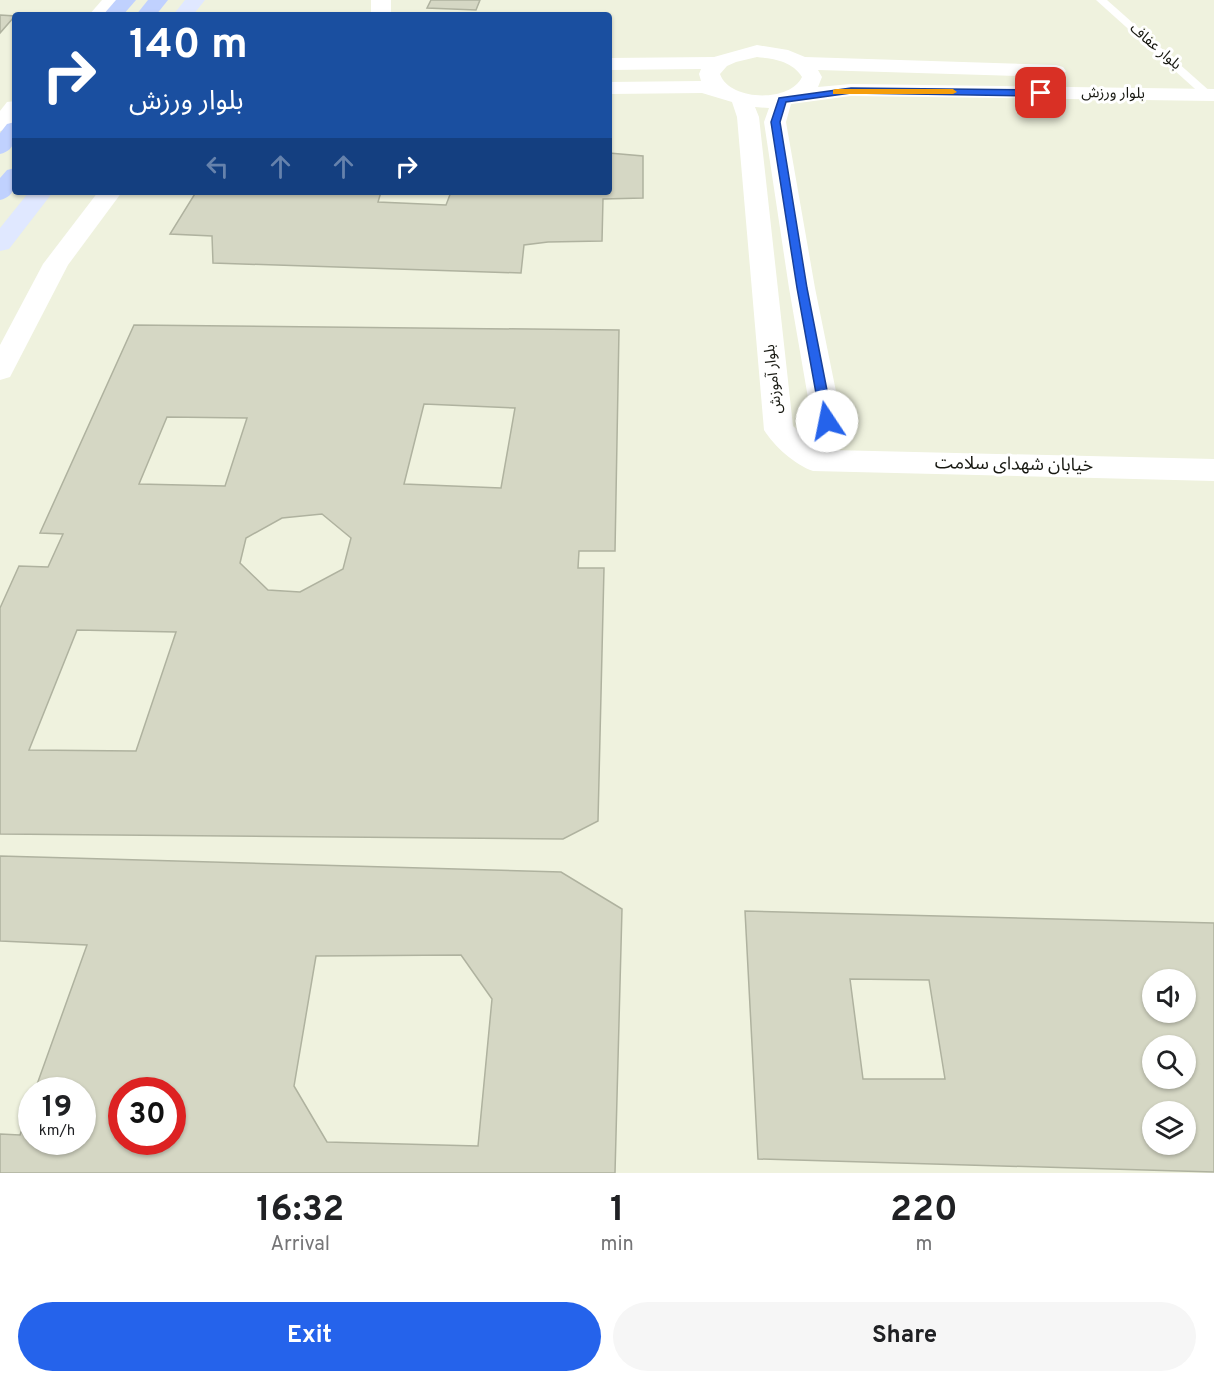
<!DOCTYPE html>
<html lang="en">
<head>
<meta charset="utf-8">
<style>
	body { margin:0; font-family:Overpass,"Noto Sans Arabic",sans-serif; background:#f6f6f6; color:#202124; height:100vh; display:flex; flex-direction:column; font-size:22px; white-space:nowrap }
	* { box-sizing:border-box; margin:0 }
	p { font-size:20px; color:#757577 }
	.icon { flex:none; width:33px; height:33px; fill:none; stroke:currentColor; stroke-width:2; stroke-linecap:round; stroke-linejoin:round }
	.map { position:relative; height:1173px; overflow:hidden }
	.sheet { display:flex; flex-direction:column; background:#fff; flex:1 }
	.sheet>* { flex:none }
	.hud { position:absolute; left:12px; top:12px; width:600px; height:183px; border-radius:6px; box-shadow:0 2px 4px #0004; background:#1a4fa0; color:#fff; overflow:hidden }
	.fabs { position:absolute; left:1142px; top:969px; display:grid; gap:12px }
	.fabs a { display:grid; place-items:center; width:54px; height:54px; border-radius:50%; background:#fff; box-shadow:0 2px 4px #0004; font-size:30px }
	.speed { position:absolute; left:18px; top:1077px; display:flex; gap:12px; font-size:30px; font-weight:700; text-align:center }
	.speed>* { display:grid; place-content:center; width:78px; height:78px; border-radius:50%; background:#fff; box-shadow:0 2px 4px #0004; line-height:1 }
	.speed small { font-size:15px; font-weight:400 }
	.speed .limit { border:9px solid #d22; background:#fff; color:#111 }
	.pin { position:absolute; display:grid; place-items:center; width:51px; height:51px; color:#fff; margin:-26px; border-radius:12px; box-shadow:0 3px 9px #0006 }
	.me { position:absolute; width:66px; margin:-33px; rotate:349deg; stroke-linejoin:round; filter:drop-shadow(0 0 4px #0008) }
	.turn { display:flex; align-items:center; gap:21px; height:126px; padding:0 18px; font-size:27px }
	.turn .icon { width:78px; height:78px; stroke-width:2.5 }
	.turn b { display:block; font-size:42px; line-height:51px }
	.lanes { display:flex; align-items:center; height:57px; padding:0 18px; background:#0003; justify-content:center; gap:30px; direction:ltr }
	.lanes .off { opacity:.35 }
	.eta { display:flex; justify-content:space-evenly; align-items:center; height:102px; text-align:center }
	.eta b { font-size:36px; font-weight:700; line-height:42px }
	.cta { display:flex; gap:12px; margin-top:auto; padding:12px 18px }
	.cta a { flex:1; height:69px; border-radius:36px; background:#2563eb; color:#fff; font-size:24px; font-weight:700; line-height:69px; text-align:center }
	.cta a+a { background:#f6f6f6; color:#202124 }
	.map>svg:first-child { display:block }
</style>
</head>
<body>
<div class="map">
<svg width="1214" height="1173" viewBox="0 0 1214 1173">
	<rect width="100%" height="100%" fill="#eff2de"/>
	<!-- building -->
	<g fill="#d5d7c4" stroke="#afb29f" stroke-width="1.5" fill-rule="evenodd">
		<polygon points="431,0 480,0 476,10 427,8"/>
		<polygon points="0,15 15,16 0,33"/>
		<polygon points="609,153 643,156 643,198 603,199 602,241 548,242 524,245 521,273 213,263 212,236 170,234 196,192 381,192 378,202 446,205 451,192 609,192"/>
		<path d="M134,325L619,330L615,551H579L578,568H604L598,821L563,839L0,834V608L19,566L48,567L63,534L40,533ZM424,404L515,408L501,488L404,484ZM167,417L247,418L225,486L139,484ZM322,514L351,538L343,569L300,592L268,590L240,563L246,538L282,518ZM77,630L176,632L136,751L29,750Z"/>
		<path d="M0,856L561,872L622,909L615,1173H0V1134L20,1135L32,1101V1142H82V1090H35L87,945L0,941ZM461,955L492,999L478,1146L327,1142L294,1086L316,956ZM122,1090H172V1142H122Z"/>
		<path d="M745,911L1214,923V1172L758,1159ZM850,979L929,980L945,1079H863ZM1152,980H1185V1012H1152ZM1152,1046H1185V1078H1152ZM1152,1112H1185V1144H1152Z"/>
	</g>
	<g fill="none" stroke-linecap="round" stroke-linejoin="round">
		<!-- lane -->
		<polygon fill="#fff" fill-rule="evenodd" points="1096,0 1107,0 1212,93 1212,97 1204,97"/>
		<!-- street -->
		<g fill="#fff" fill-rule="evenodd">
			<polygon points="102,0 123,0 110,15 89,15"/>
			<rect x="371" y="0" width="20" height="15"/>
			<path d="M757,45L788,50L805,57L1056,65L1063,67L1066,71L1063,75L1056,77L818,70L822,77L818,87L851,84L1214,89V101L851,96L791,104L786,122L815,288L842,421L832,450L1214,459V481L813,471C795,465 774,446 764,430L737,117L732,102L702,93L609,94V82L701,81L699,74L701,69L609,70V58L714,57ZM757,57C774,59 792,61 802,77C790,103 729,101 720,74L727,66L736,62ZM755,107L769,108L764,122L789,288L812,421L806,438L793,426L759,117Z"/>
			<polygon points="15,101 15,120 8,129 0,131 0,111 7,102"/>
			<polygon points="98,192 122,192 68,265 10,377 0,380 0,345 43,264"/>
		</g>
		<!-- secondary -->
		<g fill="#e0e8ff" fill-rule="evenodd">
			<polygon points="185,0 205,0 193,15 173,15"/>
			<polygon points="29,192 53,192 9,249 0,251 0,228"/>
		</g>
		<!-- primary -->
		<g fill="#c0d1fe" fill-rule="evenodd">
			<polygon points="116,0 136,0 123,15 103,15"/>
			<polygon points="148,0 168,0 156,15 136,15"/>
			<path d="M15,122C15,137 17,150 0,154V133L7,124Z"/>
			<path d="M15,168C15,183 17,196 0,200V178L7,170Z"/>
		</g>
	</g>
	<!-- route -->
	<polygon fill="#2563eb" stroke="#184099" stroke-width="1.5" points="851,88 1041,90 1046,93 1041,96 851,93 786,102 780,122 807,288 833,421 827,425 821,421 797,288 771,122 779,98"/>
	<!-- slow -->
	<polygon fill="#f59e0b" points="836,89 953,89 957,92 953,94 833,94 833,90"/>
	<g text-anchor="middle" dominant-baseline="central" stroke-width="6" stroke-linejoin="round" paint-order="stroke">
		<!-- far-street labels -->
		<g font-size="15" fill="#171811" stroke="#fff">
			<text transform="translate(1155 47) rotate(41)">بلوار عفاف</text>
			<text transform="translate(1113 94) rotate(1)">بلوار ورزش</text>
			<text transform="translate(774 379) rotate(-96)">بلوار آموزش</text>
		</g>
		<!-- street labels -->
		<g font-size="18" fill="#171811" stroke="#fff">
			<text transform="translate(1014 465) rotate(1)">خیابان شهدای سلامت</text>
		</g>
	</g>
</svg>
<div class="fabs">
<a><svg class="icon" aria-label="sound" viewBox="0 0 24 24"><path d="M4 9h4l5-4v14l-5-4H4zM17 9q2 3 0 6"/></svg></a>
<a><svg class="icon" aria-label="search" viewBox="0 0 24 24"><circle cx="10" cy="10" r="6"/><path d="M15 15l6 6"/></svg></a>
<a><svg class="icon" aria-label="layers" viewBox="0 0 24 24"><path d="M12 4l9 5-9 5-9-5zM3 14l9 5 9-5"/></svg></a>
</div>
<div class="speed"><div>19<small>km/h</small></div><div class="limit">30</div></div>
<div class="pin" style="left:1041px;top:93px;background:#d93025"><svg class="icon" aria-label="arrive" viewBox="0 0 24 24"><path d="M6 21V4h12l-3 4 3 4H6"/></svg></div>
<svg class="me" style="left:827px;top:421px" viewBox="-20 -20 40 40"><circle r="19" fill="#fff"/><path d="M0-13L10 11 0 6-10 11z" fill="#2563eb"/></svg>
<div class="hud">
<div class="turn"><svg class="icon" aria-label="right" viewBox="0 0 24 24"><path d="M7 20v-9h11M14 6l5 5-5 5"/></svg><div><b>140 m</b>بلوار ورزش</div></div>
<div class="lanes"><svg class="icon off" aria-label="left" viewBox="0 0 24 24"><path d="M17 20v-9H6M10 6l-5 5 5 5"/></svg><svg class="icon off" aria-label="ahead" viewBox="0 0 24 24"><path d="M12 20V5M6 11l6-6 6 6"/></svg><svg class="icon off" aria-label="ahead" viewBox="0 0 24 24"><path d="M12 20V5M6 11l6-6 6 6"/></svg><svg class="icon" aria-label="right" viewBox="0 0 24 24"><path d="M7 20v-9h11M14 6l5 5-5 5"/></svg></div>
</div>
</div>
<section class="sheet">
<div class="eta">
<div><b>16:32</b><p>Arrival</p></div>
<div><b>1</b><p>min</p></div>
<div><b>220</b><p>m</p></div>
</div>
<div class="cta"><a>Exit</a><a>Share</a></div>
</section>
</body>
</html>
